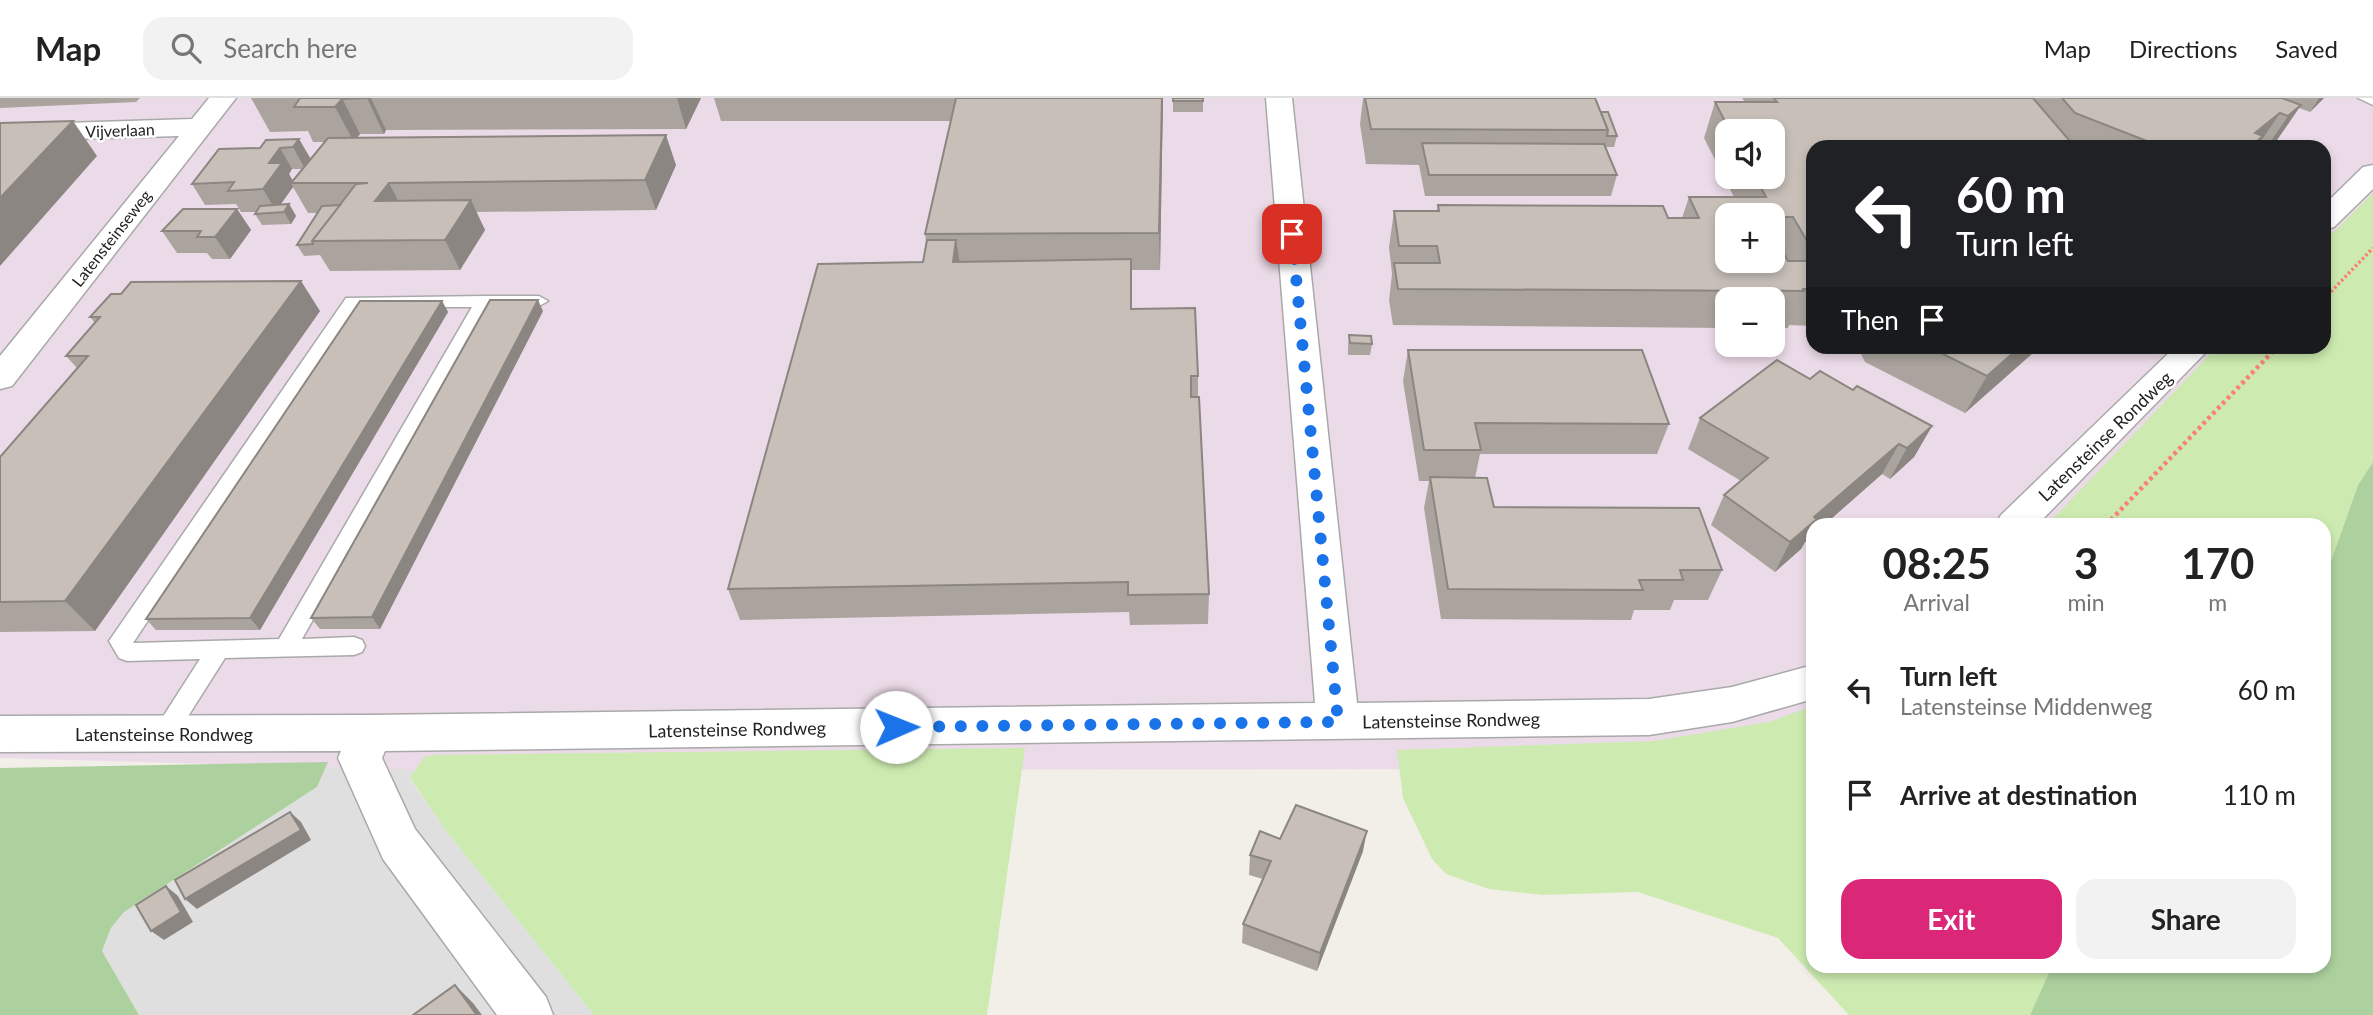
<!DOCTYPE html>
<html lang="en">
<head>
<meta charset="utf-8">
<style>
	body { margin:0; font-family:Lato,sans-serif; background:#f2f2f2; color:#222; height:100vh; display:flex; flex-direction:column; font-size:26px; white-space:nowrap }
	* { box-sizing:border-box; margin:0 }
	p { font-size:23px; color:#767676 }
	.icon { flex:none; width:38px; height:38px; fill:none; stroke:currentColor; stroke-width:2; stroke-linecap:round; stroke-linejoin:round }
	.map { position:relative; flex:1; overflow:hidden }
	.panel { position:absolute; left:1806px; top:420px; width:525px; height:455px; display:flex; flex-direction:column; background:#fff; border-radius:21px; box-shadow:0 4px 10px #0003 }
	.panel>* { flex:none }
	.guide { position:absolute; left:1806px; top:42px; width:525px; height:214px; border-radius:21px; box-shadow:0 4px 10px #0003; background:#202124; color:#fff; overflow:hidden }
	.buttons { position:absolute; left:1715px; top:21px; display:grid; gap:14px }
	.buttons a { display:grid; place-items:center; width:70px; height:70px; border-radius:14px; background:#fff; box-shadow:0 4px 10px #0003; font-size:35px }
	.pin { position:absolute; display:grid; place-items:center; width:60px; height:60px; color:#fff; margin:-30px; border-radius:14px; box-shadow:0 4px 10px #0006 }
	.me { position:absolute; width:77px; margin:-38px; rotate:89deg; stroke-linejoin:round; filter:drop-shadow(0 0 5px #0008) }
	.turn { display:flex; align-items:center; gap:24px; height:147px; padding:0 35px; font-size:32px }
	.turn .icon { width:91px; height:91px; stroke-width:2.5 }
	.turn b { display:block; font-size:49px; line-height:60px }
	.then { display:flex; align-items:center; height:66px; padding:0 35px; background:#0003; gap:14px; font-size:26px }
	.eta { display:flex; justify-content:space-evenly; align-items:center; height:119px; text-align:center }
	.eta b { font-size:42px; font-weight:700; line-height:49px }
	.primary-button { display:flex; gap:14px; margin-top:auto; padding:14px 35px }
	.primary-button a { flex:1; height:80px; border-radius:21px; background:#db2777; color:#fff; font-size:28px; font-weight:700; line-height:80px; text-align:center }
	.primary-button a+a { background:#f2f2f2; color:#222 }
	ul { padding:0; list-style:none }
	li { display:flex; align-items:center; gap:21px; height:105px; padding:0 35px }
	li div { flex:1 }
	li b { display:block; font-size:26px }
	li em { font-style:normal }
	header { display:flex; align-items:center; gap:42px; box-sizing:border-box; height:98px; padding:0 35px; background:#fff; border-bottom:2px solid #e0e0e0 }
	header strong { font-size:33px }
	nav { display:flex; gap:38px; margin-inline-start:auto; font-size:24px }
	.search { width:490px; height:63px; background:#f2f2f2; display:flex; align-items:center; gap:18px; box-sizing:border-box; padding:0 24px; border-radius:21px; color:#767676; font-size:26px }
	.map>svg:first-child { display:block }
</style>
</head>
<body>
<header>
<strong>Map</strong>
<div class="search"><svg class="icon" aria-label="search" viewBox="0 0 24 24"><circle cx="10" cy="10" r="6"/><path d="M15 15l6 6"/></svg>Search here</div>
<nav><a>Map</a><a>Directions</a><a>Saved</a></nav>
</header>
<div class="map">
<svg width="2373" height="917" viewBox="0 0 2373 917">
	<rect width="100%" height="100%" fill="#f2efe9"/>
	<!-- residential -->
	<polygon fill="#e0dfdf" points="424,659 410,681 447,734 594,917 139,917 102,853 111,830 124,814 317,689 328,664"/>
	<!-- industrial -->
	<path fill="#ebdbe8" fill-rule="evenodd" d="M0,0H2373V168L2324,233V49H1813V248L2312,249L2174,427H1813V636L1620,671L424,672L0,660ZM1727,33H1773V79H1727ZM1727,117H1773V163H1727ZM1727,201H1773V247H1727Z"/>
	<!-- grass -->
	<g fill="#cdebb0">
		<polygon points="2373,95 2373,364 2358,387 2324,483 2324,427 2047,427 2217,249 2324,248 2324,140 2336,132"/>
		<polygon points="1813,608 1813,868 2052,868 2030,917 1849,917 1778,840 1638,794 1542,797 1489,791 1446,776 1432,761 1403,700 1397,652 1654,643 1769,624"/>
		<polygon points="1025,650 987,917 594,917 447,734 410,680 424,659 434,657"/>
	</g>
	<!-- forest -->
	<g fill="#add19e">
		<polygon points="2373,364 2373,917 2030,917 2052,868 2324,868 2324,483 2358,387"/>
		<polygon points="328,664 317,689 124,814 111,830 102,853 139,917 0,917 0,670"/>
	</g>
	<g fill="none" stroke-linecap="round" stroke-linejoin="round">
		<!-- lane casing -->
		<g stroke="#a9a9a9" stroke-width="3">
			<g id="lane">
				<polygon points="2358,0 2373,0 2373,7"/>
				<path d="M484,198H539L548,203L539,208L490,209L302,541L354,539L362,542L365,548L362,554L354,557L225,560L173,642L165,645L157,642L153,635L157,628L200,561L127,563L119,560L109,543L346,200ZM357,209H472L279,541L133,545Z"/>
			</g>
		</g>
		<!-- street casing -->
		<g stroke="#a9a9a9" stroke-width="3">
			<g id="street">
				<polygon points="209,0 236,0 12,288 0,291 0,258 179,38 0,43 0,27 192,21"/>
				<polygon points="1266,0 1292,0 1357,605 1649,601 1732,589 1813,567 1813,601 1732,624 1649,637 385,653 382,660 415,731 546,899 553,917 497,917 383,761 338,660 341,653 0,654 0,618 370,617 1315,605"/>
				<polygon points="2373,67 2373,91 2334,129 2324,132 2324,107 2363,69"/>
				<polygon points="2176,248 2212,248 2037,427 1995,427 2001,417"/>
			</g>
		</g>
		<!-- path-far1 -->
		<polyline stroke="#fa8072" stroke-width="3.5" stroke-dasharray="2.5 2.5" stroke-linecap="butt" points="2324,201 2373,150"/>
		<!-- path -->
		<polyline stroke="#fa8072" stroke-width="4.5" stroke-dasharray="3.5 3.5" stroke-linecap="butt" points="2106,427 2278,248"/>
		<!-- lane -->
		<use href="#lane" fill="#fff" fill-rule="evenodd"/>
		<!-- street -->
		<use href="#street" fill="#fff" fill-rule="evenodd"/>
	</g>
	<!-- wall -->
	<g fill="#aba49e" fill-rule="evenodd">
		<polygon points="0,0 140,0 136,4 0,10"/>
		<path d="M251,0H701L686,31L386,32L384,36H360L357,40L676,67L656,112L476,114L485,132L460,172L330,173L320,157L304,158L297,147L317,115H308L293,89L280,107L289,106L296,118L291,126L262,127L255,116L256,114H241L236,106L205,107L192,86L299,41L311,61L325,44H313L308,33L270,34ZM292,71H303L293,83L289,76Z"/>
		<polygon points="714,0 1163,0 1160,172 1132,172 1132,211 1198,278 1198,299 1209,496 1208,526 1130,527 1129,514 740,522 728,491 923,164 926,144 925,136 951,23 721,23"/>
		<rect x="1173" y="0" width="30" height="14"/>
		<polygon points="1363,0 1595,0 1601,14 1617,38 1614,49 1606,49 1617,77 1611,98 1425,98 1419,67 1366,66 1360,26"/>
		<path d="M1742,0H2324L2310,14L2299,10L2277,42L2269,49H1813V228L1789,227L1788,230H1773V201H1727V230L1393,227L1389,202L1392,176L1389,149L1394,113H1437L1438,107L1682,120L1689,99H1734L1704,40L1715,4H1745ZM1727,33H1773V79H1727ZM1727,117H1773V163Z"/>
		<polygon points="237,111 251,132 230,161 212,161 207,155 177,155 162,133"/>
		<polygon points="442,203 448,214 260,532 156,532 146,521"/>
		<polygon points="320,213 95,533 0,534 0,359 77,270 66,258 95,225 90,219"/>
		<polygon points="543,213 380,531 320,531 311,520"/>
		<polygon points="1349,237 1372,246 1370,257 1348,257 1348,249"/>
		<polygon points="1857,248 2050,248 2041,256 2035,253 1965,315 1865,264"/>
		<polygon points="1408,252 1669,326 1657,356 1480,356 1475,380 1494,409 1722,472 1708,502 1674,502 1670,512 1634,512 1631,522 1441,521 1424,410 1429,383 1419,383 1403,283"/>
		<polygon points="1810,281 1853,292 1932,328 1914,359 1890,381 1882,376 1805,444 1801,451 1775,474 1711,427 1724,397 1741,383 1688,351 1700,320"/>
		<polygon points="1280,741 1363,753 1317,873 1242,845 1243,826 1263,781 1249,777 1250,757"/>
	</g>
	<!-- shaded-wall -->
	<g fill="#8b8681">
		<polygon points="342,0 360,36 354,44 335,9"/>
		<polygon points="367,0 371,0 386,32 384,36"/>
		<polygon points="677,0 701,0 686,31"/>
		<polygon points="1162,0 1163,0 1160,172 1159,135"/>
		<polygon points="2319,0 2324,0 2310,14"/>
		<polygon points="2301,7 2277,42 2269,49 2267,49 2288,18"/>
		<polygon points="2280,15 2257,49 2246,49 2255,35"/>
		<polygon points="73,23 97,58 0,168 0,100"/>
		<polygon points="666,37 676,67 656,112 645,82"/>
		<polygon points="299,41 311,62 305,71 293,49"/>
		<polygon points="280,50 292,71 289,76 294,85 291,85 293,89 276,113 263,91 269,65"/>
		<polygon points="389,85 404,114 375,103"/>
		<polygon points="471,102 485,132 460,172 445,142"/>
		<polygon points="289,106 296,118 291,126 284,114"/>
		<polygon points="237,111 251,132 230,161 215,139"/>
		<polygon points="956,142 961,172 953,164"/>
		<polygon points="1131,161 1132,192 1132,242 1131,211"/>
		<polygon points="301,183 320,213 95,533 65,503"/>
		<polygon points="538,202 543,213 380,531 372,519"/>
		<polygon points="442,203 448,214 260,532 250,520"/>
		<polygon points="2021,248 2038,248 2035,253 1965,315 1987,278"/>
		<polygon points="2046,248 2050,248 2041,256"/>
		<polygon points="1932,328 1914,359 1890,381 1907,350"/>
		<polygon points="1899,346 1882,376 1824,427 1813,427 1813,437 1805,444 1801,451 1775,474 1790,444 1814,419"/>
		<polygon points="290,714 301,724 311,742 197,811 185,801"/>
		<polygon points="1367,733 1363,753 1317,873 1320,855"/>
		<polygon points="166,788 178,798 193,824 164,842 151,833"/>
		<polygon points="455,887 473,905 482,917 474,917"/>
	</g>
	<!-- building -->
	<g fill="#c7bfb8" stroke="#8b8681" stroke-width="2">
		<polygon points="300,0 367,0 342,1 335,9 294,9"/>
		<polygon points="956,0 1162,0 1159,135 925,136"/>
		<rect x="1173" y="0" width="30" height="3"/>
		<polygon points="1365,0 1595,0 1608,32 1371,31"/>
		<polygon points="1774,0 2033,0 2075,49 1813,49 1813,153 1793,119 1773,119 1773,117 1727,117 1727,163 1773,163 1773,137 1788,163 1813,163 1813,191 1803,191 1804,193 1398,191 1394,165 1440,165 1437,148 1399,148 1394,113 1439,113 1438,107 1663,108 1668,120 1699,120 1689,99 1766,99 1755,79 1773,79 1773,33 1730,33 1715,4 1777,4"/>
		<polygon points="2062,0 2282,0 2301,7 2288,18 2280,15 2255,35 2263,38 2250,49 2162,49 2075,15"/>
		<polygon points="1601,14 1608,14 1617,38 1607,38 1608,32"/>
		<polygon points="73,23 0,100 0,25"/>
		<polygon points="666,37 645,82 389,85 375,103 471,102 445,142 312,143 356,86 368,85 291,85 328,40"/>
		<polygon points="299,41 293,49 280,50 269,65 282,65 263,91 228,93 234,84 192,86 219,51 260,50 266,42"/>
		<polygon points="1422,45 1604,46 1617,77 1429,77"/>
		<polygon points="289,106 284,114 255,116 260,108"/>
		<polygon points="340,107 312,143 313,146 297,147 322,108"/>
		<polygon points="183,111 237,111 215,139 197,139 201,133 162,133"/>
		<polygon points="927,142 956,142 953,164 1131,161 1131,211 1195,210 1198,278 1191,278 1191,299 1199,299 1209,496 1128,497 1128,484 728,491 818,166 923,164"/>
		<polygon points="301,183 65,503 0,504 0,359 88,258 66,258 100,219 90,219 111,196 121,196 131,184"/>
		<polygon points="490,202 538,202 372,519 311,520"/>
		<polygon points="360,203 442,203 250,520 146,521"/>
		<polygon points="1349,237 1371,238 1372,246 1350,245"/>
		<polygon points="1927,248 2021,248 1987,278"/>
		<polygon points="1408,252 1642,252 1669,326 1475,325 1481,352 1424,352"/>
		<polygon points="1777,262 1810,281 1820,273 1853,292 1857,288 1932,328 1907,350 1899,346 1814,419 1817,421 1790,444 1724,397 1768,360 1700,320"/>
		<polygon points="1430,379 1487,380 1494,409 1699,410 1722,472 1680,472 1683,482 1639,482 1643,492 1448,491"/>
		<polygon points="1296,707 1367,733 1320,855 1243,826 1271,763 1250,757 1260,733 1280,741"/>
		<polygon points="290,714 301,732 185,801 175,782"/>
		<polygon points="166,788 181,814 151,833 136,807"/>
		<polygon points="455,887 476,916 474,917 413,917"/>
	</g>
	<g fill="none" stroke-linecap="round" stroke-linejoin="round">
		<!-- route -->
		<polyline stroke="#1a73e8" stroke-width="12" stroke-dasharray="0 21.6" points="896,629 1338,624 1292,136"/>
	</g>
	<g text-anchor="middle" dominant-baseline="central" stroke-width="5" stroke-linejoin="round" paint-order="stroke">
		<!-- far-street labels -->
		<g font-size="16" fill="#222" stroke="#fff">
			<text transform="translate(120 32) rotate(-2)">Vijverlaan</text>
			<text transform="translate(111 140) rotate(-52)">Latensteinseweg</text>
		</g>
		<!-- street labels -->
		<g font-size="18" fill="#222" stroke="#fff">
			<text transform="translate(2105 338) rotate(-44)">Latensteinse Rondweg</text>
			<text transform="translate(1451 622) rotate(-1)">Latensteinse Rondweg</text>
			<text transform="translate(737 631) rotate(-1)">Latensteinse Rondweg</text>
			<text x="164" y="636">Latensteinse Rondweg</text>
		</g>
	</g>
</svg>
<div class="buttons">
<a><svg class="icon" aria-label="sound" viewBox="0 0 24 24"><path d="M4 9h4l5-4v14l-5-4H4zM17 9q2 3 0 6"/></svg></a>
<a>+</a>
<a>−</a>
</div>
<div class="pin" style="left:1292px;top:136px;background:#d93025"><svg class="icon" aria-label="arrive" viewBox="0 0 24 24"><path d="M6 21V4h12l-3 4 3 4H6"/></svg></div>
<svg class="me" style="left:896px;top:629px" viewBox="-20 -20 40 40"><circle r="19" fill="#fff"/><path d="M0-13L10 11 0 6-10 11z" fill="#1a73e8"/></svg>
<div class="guide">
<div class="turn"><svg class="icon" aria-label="left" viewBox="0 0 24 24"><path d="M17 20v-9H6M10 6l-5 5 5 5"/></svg><div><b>60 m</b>Turn left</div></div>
<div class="then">Then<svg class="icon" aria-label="arrive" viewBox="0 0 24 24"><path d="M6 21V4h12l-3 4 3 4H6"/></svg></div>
</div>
<section class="panel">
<div class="eta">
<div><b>08:25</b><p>Arrival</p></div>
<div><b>3</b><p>min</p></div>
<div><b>170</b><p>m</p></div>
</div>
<ul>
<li><svg class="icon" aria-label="left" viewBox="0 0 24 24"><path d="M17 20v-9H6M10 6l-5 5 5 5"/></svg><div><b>Turn left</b><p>Latensteinse Middenweg</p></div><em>60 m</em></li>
<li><svg class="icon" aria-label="arrive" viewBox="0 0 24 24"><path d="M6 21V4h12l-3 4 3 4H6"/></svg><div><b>Arrive at destination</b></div><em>110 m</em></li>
</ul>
<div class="primary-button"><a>Exit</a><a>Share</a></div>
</section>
</div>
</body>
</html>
